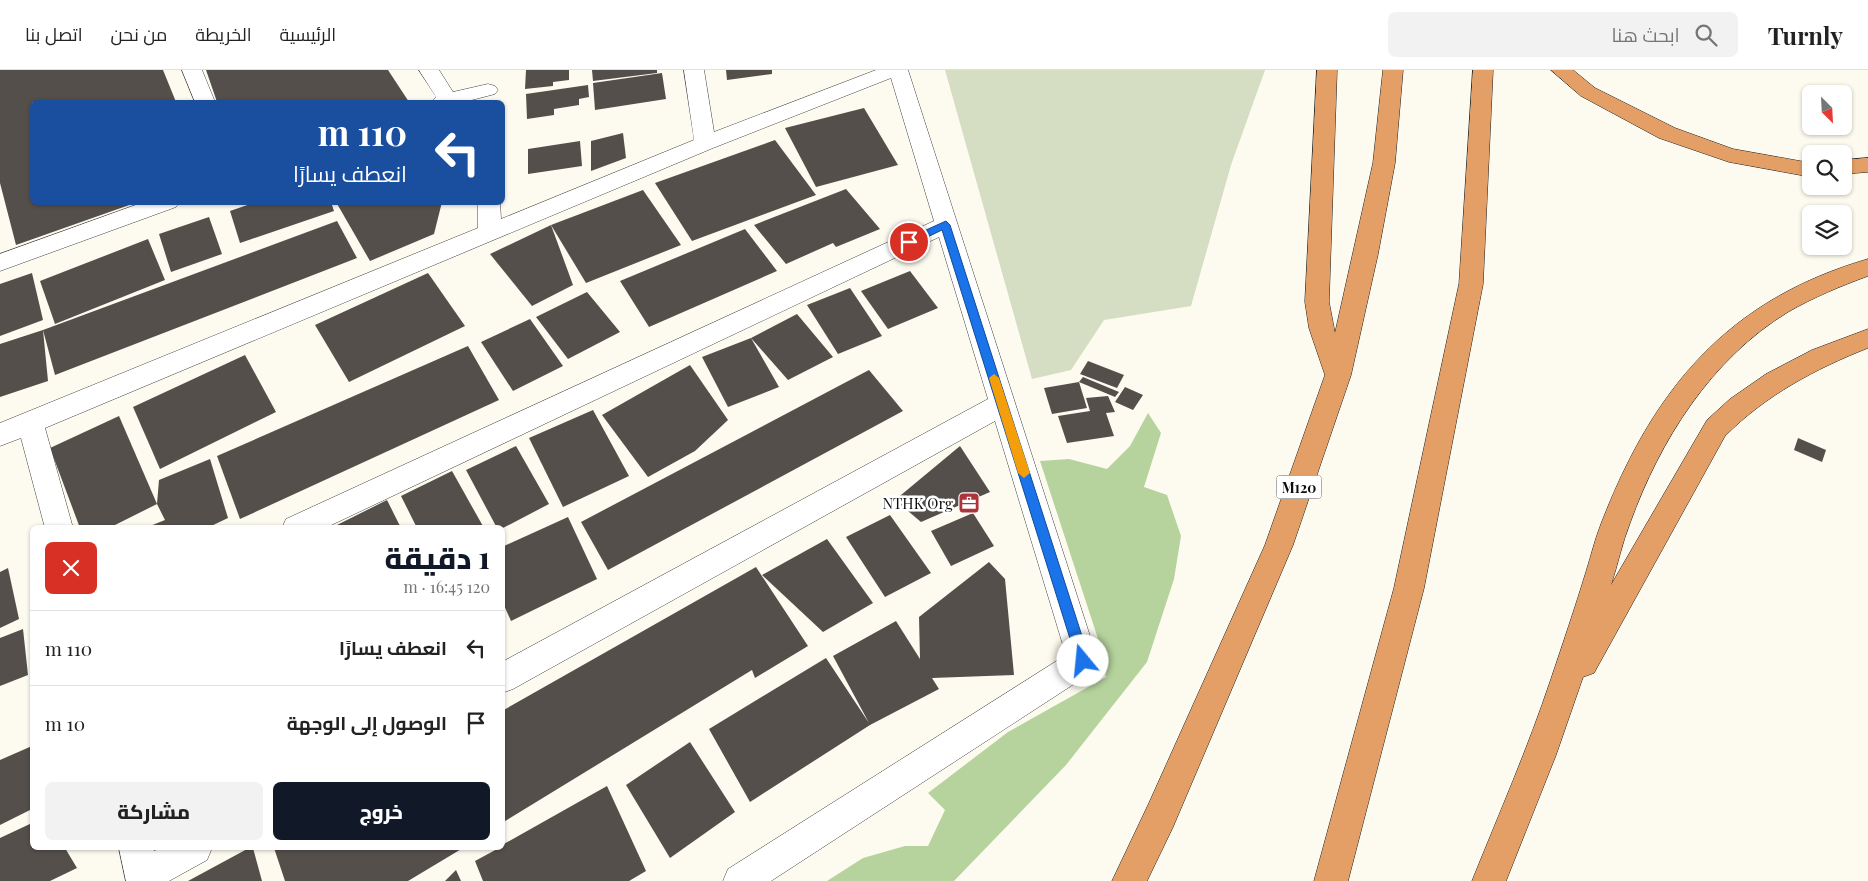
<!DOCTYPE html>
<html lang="ar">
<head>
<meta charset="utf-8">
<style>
	body { margin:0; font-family:"Playfair Display",Cairo,serif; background:#f2f2f2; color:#222; direction:rtl; height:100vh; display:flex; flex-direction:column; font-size:19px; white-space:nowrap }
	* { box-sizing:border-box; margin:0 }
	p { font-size:16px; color:#767676 }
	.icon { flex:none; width:28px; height:28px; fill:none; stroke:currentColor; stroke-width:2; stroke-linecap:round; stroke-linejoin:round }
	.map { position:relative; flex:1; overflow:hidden; direction:ltr }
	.drawer { position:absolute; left:30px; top:455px; width:475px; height:325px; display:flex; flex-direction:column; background:#fff; border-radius:8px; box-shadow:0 1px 4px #0004; direction:rtl }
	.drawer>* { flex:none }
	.banner { position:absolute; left:30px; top:30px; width:475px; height:105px; border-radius:8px; box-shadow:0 1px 4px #0004; direction:rtl; background:#1a4fa0; color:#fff; overflow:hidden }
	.needle { width:32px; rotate:156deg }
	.controls { position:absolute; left:1802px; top:15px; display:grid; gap:10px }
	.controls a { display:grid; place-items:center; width:50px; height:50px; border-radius:8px; background:#fff; box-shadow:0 1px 4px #0004; font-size:25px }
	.pin { position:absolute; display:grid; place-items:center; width:42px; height:42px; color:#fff; margin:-21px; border:2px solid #fff; border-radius:50%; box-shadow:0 1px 5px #0007 }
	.me { position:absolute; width:55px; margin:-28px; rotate:343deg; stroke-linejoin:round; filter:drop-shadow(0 0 4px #0008) }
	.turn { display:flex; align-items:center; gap:18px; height:105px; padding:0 15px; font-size:22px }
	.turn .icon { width:65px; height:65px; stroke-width:2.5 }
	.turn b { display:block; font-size:35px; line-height:42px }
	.round { display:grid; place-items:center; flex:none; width:52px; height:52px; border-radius:8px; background:#f2f2f2 }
	.head { display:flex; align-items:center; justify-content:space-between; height:85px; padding:0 15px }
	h1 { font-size:30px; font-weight:800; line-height:38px; color:#111827 }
	.action { display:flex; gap:10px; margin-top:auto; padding:10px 15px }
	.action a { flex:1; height:58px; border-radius:8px; background:#111827; color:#fff; font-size:20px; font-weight:800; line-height:58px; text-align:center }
	.action a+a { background:#f2f2f2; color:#222 }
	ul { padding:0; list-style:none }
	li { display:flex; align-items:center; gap:15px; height:75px; padding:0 15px; border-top:1px solid #e0e0e0 }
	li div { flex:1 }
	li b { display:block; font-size:19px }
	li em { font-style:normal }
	header { display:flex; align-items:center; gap:30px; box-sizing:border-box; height:70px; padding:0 25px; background:#fff; border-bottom:1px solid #e0e0e0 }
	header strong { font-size:24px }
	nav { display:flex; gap:28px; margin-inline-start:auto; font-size:18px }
	.search { width:350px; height:45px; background:#f2f2f2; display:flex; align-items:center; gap:12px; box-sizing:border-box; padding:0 18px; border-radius:8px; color:#767676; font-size:19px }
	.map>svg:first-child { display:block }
</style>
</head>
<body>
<header>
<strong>Turnly</strong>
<div class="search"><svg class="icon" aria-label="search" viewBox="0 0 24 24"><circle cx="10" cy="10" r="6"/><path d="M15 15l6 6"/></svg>ابحث هنا</div>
<nav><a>الرئيسية</a><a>الخريطة</a><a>من نحن</a><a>اتصل بنا</a></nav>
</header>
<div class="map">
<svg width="1868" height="811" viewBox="0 0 1868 811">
	<rect width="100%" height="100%" fill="#fdfaef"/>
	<!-- forest -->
	<polygon fill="#b6d39d" points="1148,343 1161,363 1144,417 1167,425 1181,466 1174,509 1147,592 1066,695 954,811 827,811 863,788 905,776 928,776 945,740 928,723 1008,662 1106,607 1102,581 1040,391 1069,389 1107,399 1130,376"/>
	<!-- cemetery -->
	<polygon fill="#d5ddc2" points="945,0 1265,0 1231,95 1191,236 1104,250 1071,300 1032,309"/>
	<!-- building -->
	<g fill="#554f4b">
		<polygon points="0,0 163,0 176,32 32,32 32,132 135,133 16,175 0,113"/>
		<polygon points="206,0 388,0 409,32 217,32"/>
		<polygon points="526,0 569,0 569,10 553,12 553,16 525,19"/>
		<polygon points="592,0 657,0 657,3 593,11"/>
		<polygon points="726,0 772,0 772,4 727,10"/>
		<polygon points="662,3 666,29 595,40 593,13"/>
		<polygon points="588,15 589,27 579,29 579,35 554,39 554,45 527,49 526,24"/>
		<polygon points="864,38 898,95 816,117 785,58"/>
		<polygon points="623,63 626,88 591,101 591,71"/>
		<polygon points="775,70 816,125 692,171 655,113"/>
		<polygon points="580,71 582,96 528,104 528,79"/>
		<polygon points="846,119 880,159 836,177 833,173 786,194 754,155"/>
		<polygon points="643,120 681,175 586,213 551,155"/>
		<polygon points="256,132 331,132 334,141 240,173 230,141"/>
		<polygon points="336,132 442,132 434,164 370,191"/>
		<polygon points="209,147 222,184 171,202 159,164"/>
		<polygon points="337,151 357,188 55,305 43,260 48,311 0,327 0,274 43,260"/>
		<polygon points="551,155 573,215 532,236 490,184"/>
		<polygon points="745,159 777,201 649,257 620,211"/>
		<polygon points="148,169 165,210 55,254 40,211"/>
		<polygon points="910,201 938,238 888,259 861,221"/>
		<polygon points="32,203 43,250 0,266 0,214"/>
		<polygon points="428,203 465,256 349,312 315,255"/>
		<polygon points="850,218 882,266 838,284 807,235"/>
		<polygon points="587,222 620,262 568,289 536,247"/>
		<polygon points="797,244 833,287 788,310 751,268 779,317 728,337 702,287 751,268"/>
		<polygon points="530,249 563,296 513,321 481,272"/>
		<polygon points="468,276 499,330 240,449 217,386"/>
		<polygon points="245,285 276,342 160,399 133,337"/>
		<polygon points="1088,291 1124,305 1117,318 1080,304"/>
		<polygon points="690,295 728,350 695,381 648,407 602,345"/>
		<polygon points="869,300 903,341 608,500 581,452"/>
		<polygon points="1083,307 1119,322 1115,327 1079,312"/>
		<polygon points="1079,312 1087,338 1052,344 1044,318"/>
		<polygon points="1125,317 1143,325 1133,340 1115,332"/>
		<polygon points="1108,326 1115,342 1106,343 1114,366 1067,373 1058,346 1090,341 1086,328"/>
		<polygon points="593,340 629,406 563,437 529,368"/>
		<polygon points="119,346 157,434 109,458 80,458 50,378"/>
		<polygon points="1798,368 1826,380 1822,392 1794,380"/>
		<polygon points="516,376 549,434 503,458 497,458 466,400"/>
		<polygon points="960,376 990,422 921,452 895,430"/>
		<polygon points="210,389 228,448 207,458 145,458 165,450 157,434 159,410"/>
		<polygon points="452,401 484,458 417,458 401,426"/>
		<polygon points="387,430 401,458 331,458"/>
		<polygon points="973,443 994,476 951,496 931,461"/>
		<polygon points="890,445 931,503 885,527 846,467"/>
		<polygon points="568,447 597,509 511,551 502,531 502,477"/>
		<polygon points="827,469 873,533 823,562 762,505"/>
		<polygon points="989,492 1005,509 1014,605 932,608 939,619 870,655 750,732 709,659 826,588 869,653 833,586 896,551 920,589 919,547"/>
		<polygon points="756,497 808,576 755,608 752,600 502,753 502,641"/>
		<polygon points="8,498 19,549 0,558 0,502"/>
		<polygon points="23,559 28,605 0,616 0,568"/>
		<polygon points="690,672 735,742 670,788 626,715"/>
		<polygon points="32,676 32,739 0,755 0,690"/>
		<polygon points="607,716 646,801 629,811 483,811 475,791 499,778 502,778 502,775"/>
		<polygon points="32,753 32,778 65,778 77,798 50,811 0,811 0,768"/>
		<polygon points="249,778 253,778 262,811 188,811"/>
		<polygon points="274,778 463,778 408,811 285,811"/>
		<polygon points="456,800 461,811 445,811"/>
	</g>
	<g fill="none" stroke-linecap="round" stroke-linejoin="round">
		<!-- street casing -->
		<g stroke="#404040" stroke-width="1">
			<g id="street">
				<polygon points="182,0 202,0 215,32 195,32"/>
				<polygon points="419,0 439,0 453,22 488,14 495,16 498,20 495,24 464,32 431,32 436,27"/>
				<polygon points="684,0 704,0 714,62 876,0 908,0 1098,591 1094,601 771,811 723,811 728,799 1066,585 995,351 513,619 502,623 502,592 988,329 939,167 325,458 282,458 286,449 934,151 891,8 713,78 45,358 73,458 45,458 21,368 0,376 0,353 478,158 478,132 500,132 501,149 694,70"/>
				<polygon points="144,132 179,132 176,137 0,201 0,184"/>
				<polygon points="119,778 153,778 154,781 161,778 212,778 207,790 169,811 126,811"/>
			</g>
		</g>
		<!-- highway casing -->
		<g stroke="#1e1e1e" stroke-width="1">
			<g id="highway">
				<polygon points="1317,0 1337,0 1329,232 1335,263 1373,93 1383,0 1403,0 1395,93 1378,184 1351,305 1293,475 1173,757 1147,811 1112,811 1149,733 1265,475 1325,305 1309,258 1305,232"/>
				<polygon points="1473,0 1493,0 1483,214 1424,518 1348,811 1314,811 1394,518 1459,214"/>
				<polygon points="1551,0 1573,0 1595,18 1675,58 1733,79 1811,93 1811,107 1729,92 1659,68 1581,26"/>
				<polygon points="1868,88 1868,102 1844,104 1844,90"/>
				<path d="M1868,189V206C1841,216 1814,227 1788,242C1711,289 1660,370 1630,453C1622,473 1618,494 1611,515L1707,350L1730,329L1766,304L1812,280L1868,259V278C1815,299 1766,325 1725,366L1594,603L1583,607L1556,685L1506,811H1472C1499,744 1528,678 1551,609C1563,573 1575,538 1586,502C1591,486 1595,469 1601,454C1653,319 1727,230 1868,189Z"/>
			</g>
		</g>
		<!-- street -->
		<use href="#street" fill="#fff" fill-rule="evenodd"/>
		<!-- highway -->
		<use href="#highway" fill="#e49f66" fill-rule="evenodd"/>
	</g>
	<!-- route -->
	<polygon fill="#1a73e8" stroke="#114b97" points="946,151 950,155 1090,591 1088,595 1083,597 1079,595 1077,591 942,160 913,174 906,174 905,172 906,169"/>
	<!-- slow -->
	<polygon fill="#f59e0b" points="994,304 999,308 1030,403 1024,408 1018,403 989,308"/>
	<!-- icons -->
	<defs>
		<g id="office-square" transform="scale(1.125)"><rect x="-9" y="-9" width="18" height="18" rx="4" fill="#ae343b" stroke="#fff"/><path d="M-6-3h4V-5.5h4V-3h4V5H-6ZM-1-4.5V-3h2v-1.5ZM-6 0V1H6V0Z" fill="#fff"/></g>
	</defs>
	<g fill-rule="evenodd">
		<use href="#office-square" x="969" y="433"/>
	</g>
	<g text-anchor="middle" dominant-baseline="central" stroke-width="5" stroke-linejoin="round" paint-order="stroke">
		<!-- shield labels -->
		<rect fill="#fff" stroke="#565656" stroke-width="1" x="1276.5" y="405.5" width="45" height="23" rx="4"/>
		<g font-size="14" font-weight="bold" fill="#0d0d0d">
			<text x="1299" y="417">M120</text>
		</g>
		<!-- poi labels -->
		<g font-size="15" fill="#0d0d0d" stroke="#fff" text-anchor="end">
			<text x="953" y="433">NTHK Org</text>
		</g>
	</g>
</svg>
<div class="controls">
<a><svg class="needle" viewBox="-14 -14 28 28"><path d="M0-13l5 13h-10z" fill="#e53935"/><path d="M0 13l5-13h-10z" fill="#767676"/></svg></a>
<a><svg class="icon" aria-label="search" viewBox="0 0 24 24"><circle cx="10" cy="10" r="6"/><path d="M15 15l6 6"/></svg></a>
<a><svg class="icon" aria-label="layers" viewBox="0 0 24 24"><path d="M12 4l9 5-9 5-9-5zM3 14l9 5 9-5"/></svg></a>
</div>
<div class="pin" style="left:909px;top:172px;background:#d93025"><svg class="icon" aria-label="arrive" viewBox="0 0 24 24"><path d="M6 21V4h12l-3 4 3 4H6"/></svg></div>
<svg class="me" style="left:1083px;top:591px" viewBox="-20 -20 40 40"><circle r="19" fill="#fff"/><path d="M0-13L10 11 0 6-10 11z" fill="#1a73e8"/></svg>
<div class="banner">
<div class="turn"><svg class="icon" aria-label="left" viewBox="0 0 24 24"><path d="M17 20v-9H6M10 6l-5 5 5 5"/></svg><div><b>110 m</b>انعطف يسارًا</div></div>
</div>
<section class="drawer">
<div class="head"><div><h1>1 دقيقة</h1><p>120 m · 16:45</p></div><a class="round" style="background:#d93025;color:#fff"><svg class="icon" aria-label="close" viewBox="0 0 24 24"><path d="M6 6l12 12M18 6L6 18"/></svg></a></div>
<ul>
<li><svg class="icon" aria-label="left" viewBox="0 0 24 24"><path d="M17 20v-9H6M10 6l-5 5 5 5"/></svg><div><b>انعطف يسارًا</b></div><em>110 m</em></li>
<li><svg class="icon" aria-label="arrive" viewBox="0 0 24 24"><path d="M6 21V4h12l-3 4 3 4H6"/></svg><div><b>الوصول إلى الوجهة</b></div><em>10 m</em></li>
</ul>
<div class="action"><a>خروج</a><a>مشاركة</a></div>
</section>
</div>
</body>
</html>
